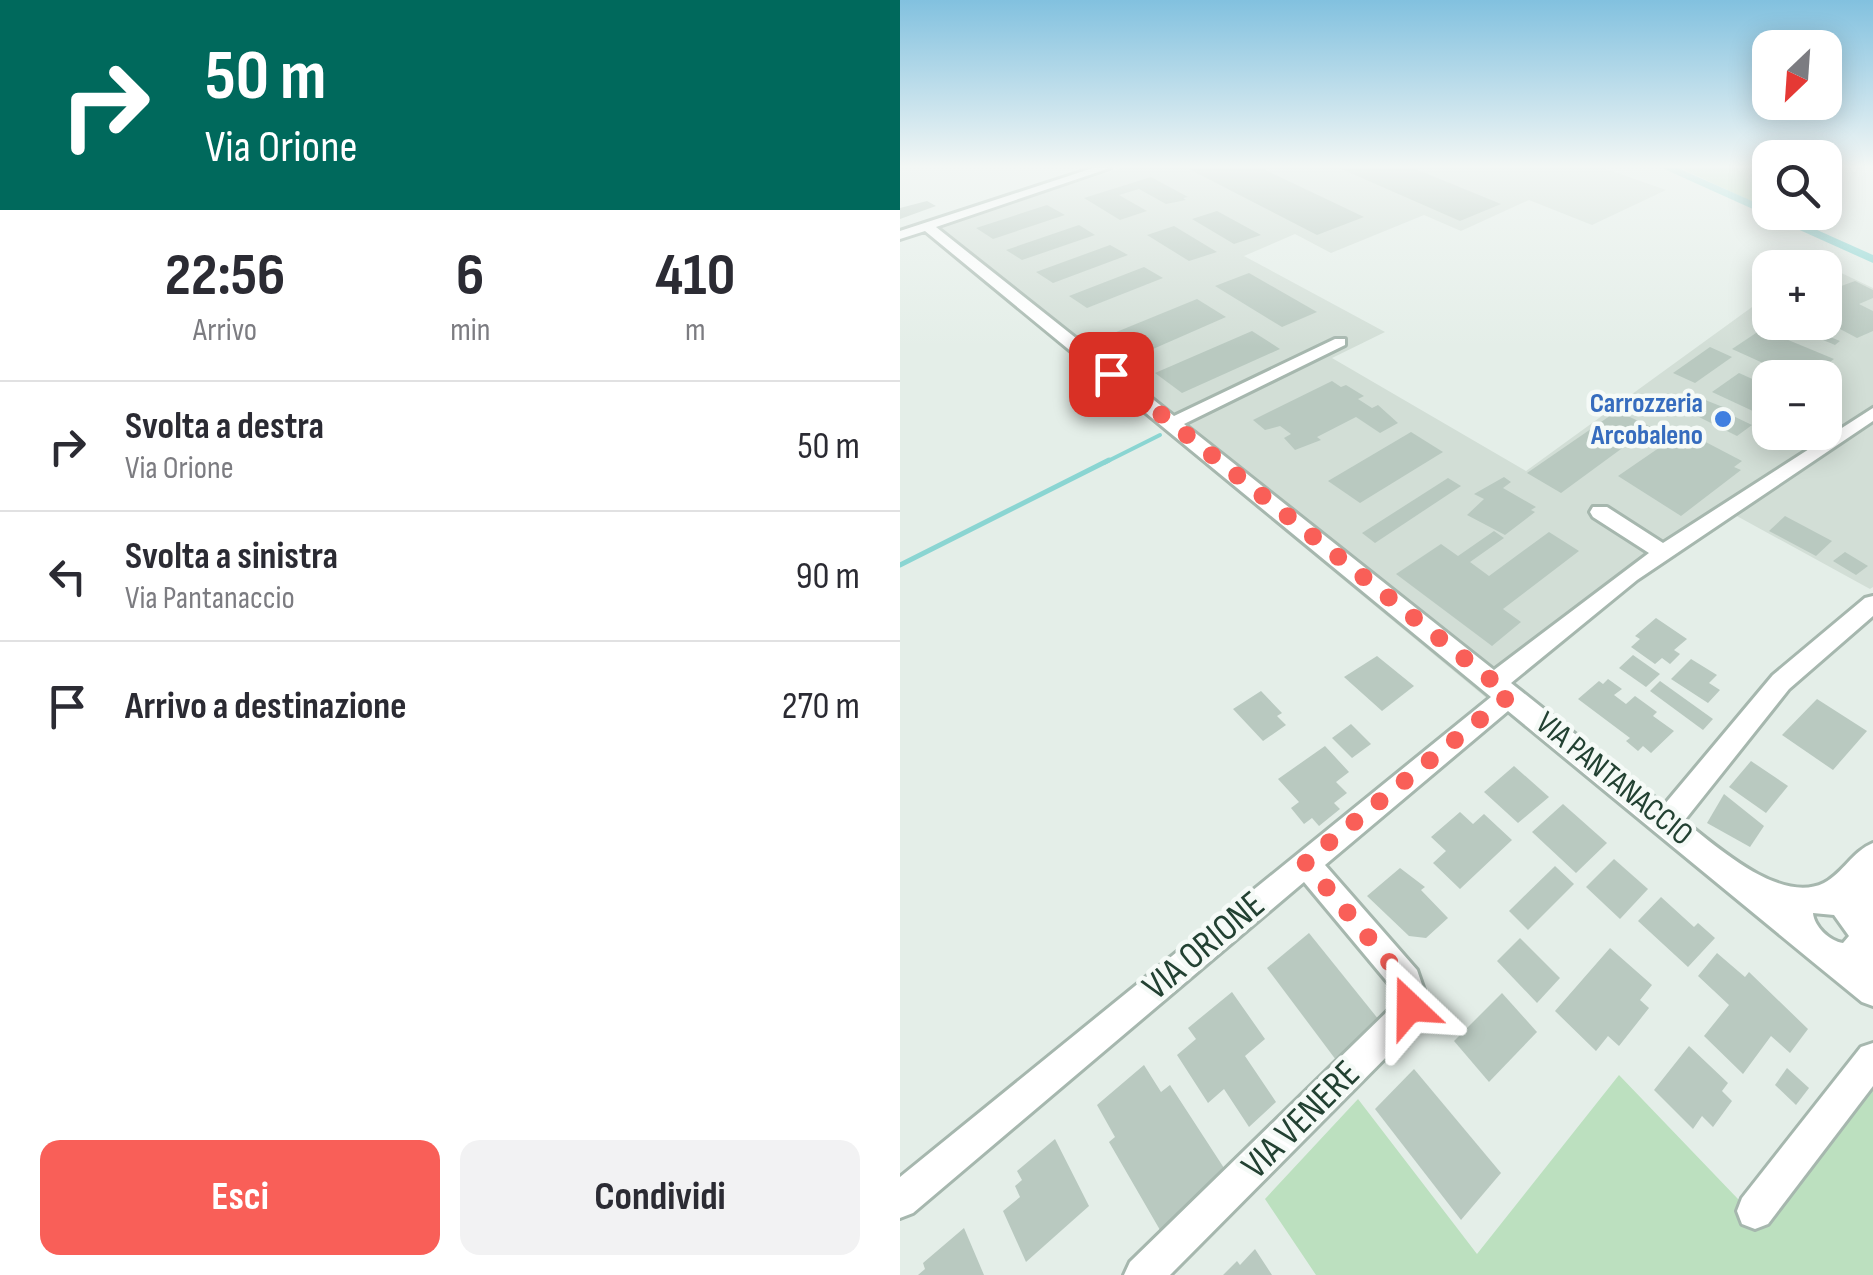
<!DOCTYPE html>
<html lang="it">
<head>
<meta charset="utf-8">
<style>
	body { margin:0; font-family:"Sofia Sans Condensed",sans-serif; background:#f2f2f3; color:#2b2b33; height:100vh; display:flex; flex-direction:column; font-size:38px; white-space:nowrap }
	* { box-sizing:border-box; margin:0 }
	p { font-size:32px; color:#7c7c81 }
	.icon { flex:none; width:55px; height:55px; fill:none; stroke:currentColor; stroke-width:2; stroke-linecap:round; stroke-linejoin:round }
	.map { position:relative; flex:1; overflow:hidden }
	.drawer { display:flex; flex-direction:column; background:#fff; width:900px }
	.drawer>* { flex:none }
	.hud { background:#00695c; color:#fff; overflow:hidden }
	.needle { width:65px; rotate:205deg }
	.controls { position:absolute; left:852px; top:30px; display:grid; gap:20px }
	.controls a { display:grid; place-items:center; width:90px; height:90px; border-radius:20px; background:#fff; box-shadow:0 5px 25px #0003; font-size:50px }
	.pin { position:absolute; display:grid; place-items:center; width:85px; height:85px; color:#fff; margin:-42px; border-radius:20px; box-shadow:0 5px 15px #0006 }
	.me { position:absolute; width:110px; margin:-55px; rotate:337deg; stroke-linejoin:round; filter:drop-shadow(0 0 8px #0008) }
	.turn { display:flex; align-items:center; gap:35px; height:210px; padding:0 40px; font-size:45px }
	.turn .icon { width:130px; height:130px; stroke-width:2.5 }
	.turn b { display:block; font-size:70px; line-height:85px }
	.eta { display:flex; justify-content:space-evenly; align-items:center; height:170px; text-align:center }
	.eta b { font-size:60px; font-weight:700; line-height:70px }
	.primary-button { display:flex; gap:20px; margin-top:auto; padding:20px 40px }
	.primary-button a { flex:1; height:115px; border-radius:20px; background:#f95f58; color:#fff; font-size:40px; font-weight:700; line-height:115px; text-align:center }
	.primary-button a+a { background:#f2f2f3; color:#2b2b33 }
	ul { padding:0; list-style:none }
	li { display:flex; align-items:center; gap:30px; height:130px; padding:0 40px; border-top:2px solid #e1e1e2 }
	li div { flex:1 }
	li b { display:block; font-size:38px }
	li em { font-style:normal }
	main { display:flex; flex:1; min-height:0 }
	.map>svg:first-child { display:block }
</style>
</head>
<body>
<main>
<section class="drawer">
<div class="hud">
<div class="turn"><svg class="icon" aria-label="right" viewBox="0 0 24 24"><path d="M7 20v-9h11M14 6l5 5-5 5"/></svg><div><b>50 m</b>Via Orione</div></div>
</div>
<div class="eta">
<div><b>22:56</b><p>Arrivo</p></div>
<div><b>6</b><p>min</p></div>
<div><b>410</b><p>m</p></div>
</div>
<ul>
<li><svg class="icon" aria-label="right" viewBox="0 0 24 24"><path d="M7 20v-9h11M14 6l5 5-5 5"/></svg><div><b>Svolta a destra</b><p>Via Orione</p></div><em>50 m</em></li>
<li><svg class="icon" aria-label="left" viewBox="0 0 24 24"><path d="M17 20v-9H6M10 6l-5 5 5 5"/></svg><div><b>Svolta a sinistra</b><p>Via Pantanaccio</p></div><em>90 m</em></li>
<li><svg class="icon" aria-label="arrive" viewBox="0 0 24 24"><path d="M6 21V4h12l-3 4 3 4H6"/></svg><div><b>Arrivo a destinazione</b></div><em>270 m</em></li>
</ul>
<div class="primary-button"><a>Esci</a><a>Condividi</a></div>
</section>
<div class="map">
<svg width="973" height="1275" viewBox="0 0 973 1275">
	<rect width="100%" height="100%" fill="#e4eee8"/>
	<!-- built -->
	<path fill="#d2ded6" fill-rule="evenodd" d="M222,168H703L766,190L692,225L629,200L561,231L524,215L431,253L395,234L344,256L485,332L432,358L626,471L870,294V322H925V268L907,267L916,261L973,288V587L970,589L835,515L737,579L590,701L22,231ZM870,378H925V432H870Z"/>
	<!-- green -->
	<g fill="#bce0bf">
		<polygon points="782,168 870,168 870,210 789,172"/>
		<polygon points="973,1071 973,1275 416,1275 365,1199 458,1099 577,1254 719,1075 861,1223"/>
	</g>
	<!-- water -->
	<polygon fill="#8ad5d2" points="762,168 778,168 973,255 973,263"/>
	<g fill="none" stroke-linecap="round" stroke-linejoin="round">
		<!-- stream-far1 -->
		<polyline stroke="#8ad5d2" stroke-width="4" points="204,463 260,435"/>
		<!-- stream -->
		<polyline stroke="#8ad5d2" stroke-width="5" points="0,565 209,460"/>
	</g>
	<!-- building -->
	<g fill="#b9c9c0">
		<polygon points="287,168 361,168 464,217 417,235"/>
		<polygon points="439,168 513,168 601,204 560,221"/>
		<polygon points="251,177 288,197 283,198 286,200 266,204 239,189 219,195 247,211 220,220 184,198"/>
		<polygon points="27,201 36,206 0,219 0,208"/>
		<polygon points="147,205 165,215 93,239 76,228"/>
		<polygon points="317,211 361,235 334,244 292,219"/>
		<polygon points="179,225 195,235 122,260 106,250"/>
		<polygon points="274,226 317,252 289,261 247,235"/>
		<polygon points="210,245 228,255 153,283 136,272"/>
		<polygon points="244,267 263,278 187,308 169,296"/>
		<polygon points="349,273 417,312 382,327 315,286"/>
		<polygon points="955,281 973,290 973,298 959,304 973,311 973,331 957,338 925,321 925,286 933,289"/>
		<polygon points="297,299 326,317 237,356 209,335"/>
		<polygon points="870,322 894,322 940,341 935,345 911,335 907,338"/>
		<polygon points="862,329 934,359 908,378 896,378 832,349"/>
		<polygon points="352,331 380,349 282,393 255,373"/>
		<polygon points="810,347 832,357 795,383 773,373"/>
		<polygon points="839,373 870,387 870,419 812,392"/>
		<polygon points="432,381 441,387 446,385 464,396 458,399 472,408 478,405 498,423 480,433 456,417 417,437 421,440 395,450 384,438 391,434 380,426 365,430 353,420"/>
		<polygon points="785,392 833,411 829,414 852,425 837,436 769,402"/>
		<polygon points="717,411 751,427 661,493 627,473"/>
		<polygon points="511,432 543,452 460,503 428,481"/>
		<polygon points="798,438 842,461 834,467 841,470 781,516 718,476 769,441 784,449"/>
		<polygon points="604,477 611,482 603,488 636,507 631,510 635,512 605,535 567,515 584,499 574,494"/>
		<polygon points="548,478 561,486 475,543 462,533"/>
		<polygon points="885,516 932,541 916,556 869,531"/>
		<polygon points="594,531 604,538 570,562 589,576 649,532 679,551 603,609 621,622 592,646 496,574 541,544 558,556"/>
		<polygon points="945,552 968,566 956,575 933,561"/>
		<polygon points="756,618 787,639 774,650 780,654 770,664 762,658 755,664 731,647 740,639 735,636"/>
		<polygon points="733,655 760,674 746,687 719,668"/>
		<polygon points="477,656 514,686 482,711 444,677"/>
		<polygon points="791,659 817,675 809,683 820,690 808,703 771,679"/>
		<polygon points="708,679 722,689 714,695 726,704 735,696 757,712 753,716 774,731 751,753 743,746 738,751 726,741 730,738 678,699 699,681 703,684"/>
		<polygon points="760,681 813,719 803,730 750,691"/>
		<polygon points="361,691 382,713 377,716 386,725 363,741 333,709"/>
		<polygon points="917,699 967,731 933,770 882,735"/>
		<polygon points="451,724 471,744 452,758 432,738"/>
		<polygon points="425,746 449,772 436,782 447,793 434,803 440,809 419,826 412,818 404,824 391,808 399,802 378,779"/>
		<polygon points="851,761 888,786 866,813 829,787"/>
		<polygon points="614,766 649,797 618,823 584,792"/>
		<polygon points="824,794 864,826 850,847 807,823"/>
		<polygon points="663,804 707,843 676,873 632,832"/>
		<polygon points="560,812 573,824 584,814 612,840 560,889 533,863 546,851 531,837"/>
		<polygon points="714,859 748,889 720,919 686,887"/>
		<polygon points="655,866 674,884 628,930 609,911"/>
		<polygon points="500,868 525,887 521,890 548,918 526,938 509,936 467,896"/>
		<polygon points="761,897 794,927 798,923 815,938 788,967 738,921"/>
		<polygon points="409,933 479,1020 436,1060 367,968"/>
		<polygon points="620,938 660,978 637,1003 597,961"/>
		<polygon points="710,948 752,985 740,1000 749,1008 719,1046 708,1036 696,1051 655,1011"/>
		<polygon points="817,953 845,977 849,972 908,1029 890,1053 871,1036 843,1074 804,1036 829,1005 798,976"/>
		<polygon points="332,992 365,1039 345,1056 376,1102 349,1127 324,1089 308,1103 277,1055 296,1039 288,1028"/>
		<polygon points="602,993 637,1032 589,1082 554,1041"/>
		<polygon points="789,1046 828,1083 822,1091 832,1101 813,1127 802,1116 793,1129 754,1090"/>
		<polygon points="244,1065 261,1092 270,1085 324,1168 260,1230 209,1142 215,1137 197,1105"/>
		<polygon points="887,1068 909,1088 896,1105 875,1085"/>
		<polygon points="514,1069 601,1173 561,1220 475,1109"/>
		<polygon points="155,1139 189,1206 126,1262 103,1211 120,1197 115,1186 122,1180 117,1171"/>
		<polygon points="64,1228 84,1275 18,1275 25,1269 23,1263"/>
		<polygon points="355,1249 372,1275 323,1275 337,1261 340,1265"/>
	</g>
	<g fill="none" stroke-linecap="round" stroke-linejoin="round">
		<!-- minor casing -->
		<g stroke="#a6b7ae" stroke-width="6">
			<g id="minor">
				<path d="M193,168H210L36,227L274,416L435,339H445V345L284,424L594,670L749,553L693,517L690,512L693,507H707L763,543L973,408V421L737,580L611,683L764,805L873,675L965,598L973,596V616L889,689L784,821C815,845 880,905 924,883C943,873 953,851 973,843V1006L962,1002L913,962L608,711L425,865L517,970L526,996L517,1026L270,1275H224L230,1262L495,1004V991L404,882L13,1213L0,1218V1177L591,697L25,231L0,239V231ZM913,913L934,915L949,936L943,943C929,941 914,926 913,913Z"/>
				<polygon points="973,1043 973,1086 868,1224 855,1229 842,1224 837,1211 842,1198 961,1047"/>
			</g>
		</g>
		<!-- minor -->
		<use href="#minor" fill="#fff" fill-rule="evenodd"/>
	</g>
	<!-- sky -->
	<linearGradient id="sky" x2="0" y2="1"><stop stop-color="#82c1df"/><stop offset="0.48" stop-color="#f3f7f5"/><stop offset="1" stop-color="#f3f7f5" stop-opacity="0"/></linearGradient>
	<rect width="973" height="347" fill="url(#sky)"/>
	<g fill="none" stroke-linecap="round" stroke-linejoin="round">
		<!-- route -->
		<polyline stroke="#f95f58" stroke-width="18" stroke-dasharray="0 32.4" points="211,374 610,695 405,862 506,982 512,993 510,1007"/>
	</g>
	<!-- markers -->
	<circle fill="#3f7fe0" stroke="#f5faf7" stroke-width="4" cx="823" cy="419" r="10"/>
	<g text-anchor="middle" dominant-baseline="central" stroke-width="9" stroke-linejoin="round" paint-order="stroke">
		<!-- far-shop labels -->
		<g font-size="28" font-weight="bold" fill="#366cbe" stroke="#f5faf7" text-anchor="end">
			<text x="803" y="403">Carrozzeria<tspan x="803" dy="32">Arcobaleno</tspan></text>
		</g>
		<!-- street labels -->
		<g font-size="32" fill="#224132" stroke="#f5faf7">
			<text transform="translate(714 779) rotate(39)">VIA PANTANACCIO</text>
		</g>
		<!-- near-street labels -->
		<g font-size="38" fill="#224132" stroke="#f5faf7">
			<text transform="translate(304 946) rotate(-40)">VIA ORIONE</text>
			<text transform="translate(401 1120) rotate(-45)">VIA VENERE</text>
		</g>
	</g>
</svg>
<div class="controls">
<a><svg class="needle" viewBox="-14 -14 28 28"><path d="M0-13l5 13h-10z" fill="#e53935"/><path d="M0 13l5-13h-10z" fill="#7c7c81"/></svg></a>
<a><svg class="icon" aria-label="search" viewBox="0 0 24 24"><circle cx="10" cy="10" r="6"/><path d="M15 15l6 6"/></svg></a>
<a>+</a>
<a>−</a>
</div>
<div class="pin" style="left:211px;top:374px;background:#d93025"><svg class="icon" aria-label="arrive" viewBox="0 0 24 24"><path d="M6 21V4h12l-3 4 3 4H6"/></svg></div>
<svg class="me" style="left:510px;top:1007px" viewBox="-20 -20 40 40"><path d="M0-17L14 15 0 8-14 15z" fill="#f95f58" stroke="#fff" stroke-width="4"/></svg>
</div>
</main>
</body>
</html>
